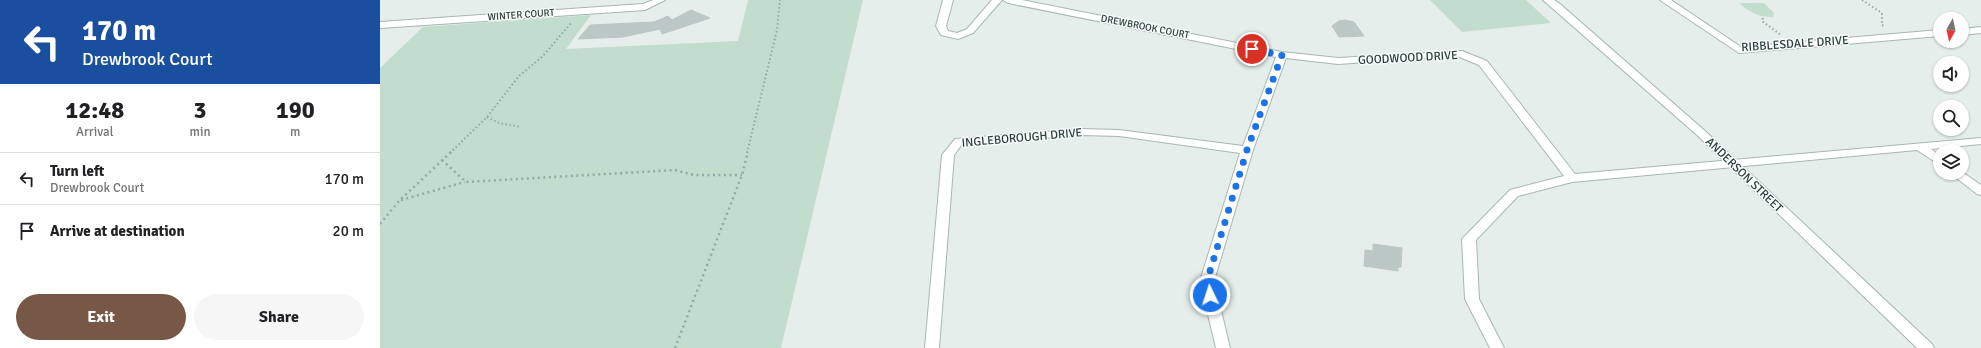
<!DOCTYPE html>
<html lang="en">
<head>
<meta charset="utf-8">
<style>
	body { margin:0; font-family:Signika,sans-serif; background:#f6f6f6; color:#202124; height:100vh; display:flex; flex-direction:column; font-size:15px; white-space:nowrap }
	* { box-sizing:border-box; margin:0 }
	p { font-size:13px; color:#757577 }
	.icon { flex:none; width:22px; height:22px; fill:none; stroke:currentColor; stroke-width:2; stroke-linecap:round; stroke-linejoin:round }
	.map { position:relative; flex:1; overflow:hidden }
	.side { display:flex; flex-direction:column; background:#fff; width:380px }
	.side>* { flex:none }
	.top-card { background:#1a4fa0; color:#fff; overflow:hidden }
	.needle { width:26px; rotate:189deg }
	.fabs { position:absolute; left:1553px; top:12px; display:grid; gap:8px }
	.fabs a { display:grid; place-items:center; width:36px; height:36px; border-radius:50%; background:#fff; box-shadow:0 1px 3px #0004; font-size:20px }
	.pin { position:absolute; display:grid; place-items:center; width:34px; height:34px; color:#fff; margin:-17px; border:2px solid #fff; border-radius:50%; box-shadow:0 1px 4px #0007 }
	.me { position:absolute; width:44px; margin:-22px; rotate:356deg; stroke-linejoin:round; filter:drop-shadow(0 0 3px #0008) }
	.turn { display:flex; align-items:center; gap:14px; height:84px; padding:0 16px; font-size:18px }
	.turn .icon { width:52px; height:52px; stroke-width:2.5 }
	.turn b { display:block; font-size:28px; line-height:34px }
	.eta { display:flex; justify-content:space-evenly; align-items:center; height:68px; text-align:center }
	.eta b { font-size:24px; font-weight:800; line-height:28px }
	.button { display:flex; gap:8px; margin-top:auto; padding:8px 16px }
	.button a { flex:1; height:46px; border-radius:24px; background:#775846; color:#fff; font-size:16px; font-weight:800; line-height:46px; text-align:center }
	.button a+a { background:#f6f6f6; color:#202124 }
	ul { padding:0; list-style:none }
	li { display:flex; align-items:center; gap:12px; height:52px; padding:0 16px; border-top:1px solid #e0e0e0 }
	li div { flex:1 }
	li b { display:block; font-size:15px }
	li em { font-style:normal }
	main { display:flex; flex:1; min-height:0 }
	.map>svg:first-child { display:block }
</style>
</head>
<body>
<main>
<section class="side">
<div class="top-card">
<div class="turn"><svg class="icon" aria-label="left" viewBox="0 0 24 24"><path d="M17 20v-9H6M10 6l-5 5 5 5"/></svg><div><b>170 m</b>Drewbrook Court</div></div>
</div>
<div class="eta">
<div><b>12:48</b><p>Arrival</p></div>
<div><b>3</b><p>min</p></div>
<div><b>190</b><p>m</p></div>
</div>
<ul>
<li><svg class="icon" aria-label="left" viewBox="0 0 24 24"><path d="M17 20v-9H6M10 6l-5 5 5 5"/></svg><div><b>Turn left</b><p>Drewbrook Court</p></div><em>170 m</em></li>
<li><svg class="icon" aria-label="arrive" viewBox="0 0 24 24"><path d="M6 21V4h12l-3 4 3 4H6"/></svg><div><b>Arrive at destination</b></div><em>20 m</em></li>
</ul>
<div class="button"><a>Exit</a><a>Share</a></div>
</section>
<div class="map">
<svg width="1601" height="348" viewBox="0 0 1601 348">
	<rect width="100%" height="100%" fill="#e6eeeb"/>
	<!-- green -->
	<g fill="#c2dccd">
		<polygon points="368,0 483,0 401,348 0,348 0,68 43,27 211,15 186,49 358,41"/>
		<polygon points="1050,0 1146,0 1171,23 1082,32"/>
		<path d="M1384,3L1394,13L1393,17C1378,17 1371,13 1359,3Z"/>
	</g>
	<!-- building -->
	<g fill="#bcc8c5" stroke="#b9c7c3">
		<polygon points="311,10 330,18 282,34 280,29 243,37 198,39 210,25 274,22 288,16 292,20"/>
		<polygon points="965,20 974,22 984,36 959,37 952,26 959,21"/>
		<polygon points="993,244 1022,248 1021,267 1018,267 1018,271 984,266 985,250 993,251"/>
	</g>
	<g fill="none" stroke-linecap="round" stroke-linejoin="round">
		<!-- minor casing -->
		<g stroke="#a9b6b3" stroke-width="2">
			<g id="minor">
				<polygon points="273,0 285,0 265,10 0,28 0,22 263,4"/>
				<polygon points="563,0 573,0 566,26 568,31 577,33 587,29 612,0 622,0 593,33 578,39 561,35 556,26"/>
				<polygon points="623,0 642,0 902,52 958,58 1082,51 1107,61 1195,174 1601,138 1601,144 1551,149 1560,156 1560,165 1537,150 1192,182 1138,196 1096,240 1099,299 1124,348 1110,348 1085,299 1082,239 1130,190 1184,176 1099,65 1077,56 958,64 906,58 873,150 834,281 850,348 836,348 820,281 860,153 739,136 702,135 582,144 574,155 559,348 545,348 562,155 575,139 702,129 739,130 863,146 896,57 628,3"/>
				<polygon points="1280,0 1291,0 1361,47 1560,30 1560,36 1359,53"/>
				<polygon points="1601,27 1601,33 1582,35 1582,29"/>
				<polygon points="1582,172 1601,185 1601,195 1597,194 1570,173"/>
			</g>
		</g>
		<!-- secondary casing -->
		<g stroke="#a3b5b1" stroke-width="2">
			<polygon id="secondary" points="1163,0 1174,0 1180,4 1325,131 1552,344 1554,348 1537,348 1317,135"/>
		</g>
		<!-- path-far1 -->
		<g stroke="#8bada7" stroke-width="2" stroke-dasharray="1.5 2.5" stroke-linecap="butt">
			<polyline points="1482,0 1502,13 1502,25 1504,26"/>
			<polyline points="1383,18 1382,21 1401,35"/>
			<polyline points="107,117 119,123 141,127"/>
			<polyline points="70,153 107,117 139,76 163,56 191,23"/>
			<polyline points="367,153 397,30 400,0"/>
		</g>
		<!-- path -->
		<g stroke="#8bada7" stroke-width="2.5" stroke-dasharray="2 3.5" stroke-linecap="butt">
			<polyline points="62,160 86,182 295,170 314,175 362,175"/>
			<polyline points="21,200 85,182"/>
			<polyline points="0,224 19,201 71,152"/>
			<polyline points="295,348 362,175 368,152"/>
		</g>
		<!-- minor -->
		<use href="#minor" fill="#fff" fill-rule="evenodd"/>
		<!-- secondary -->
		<use href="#secondary" fill="#fff" fill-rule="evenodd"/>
	</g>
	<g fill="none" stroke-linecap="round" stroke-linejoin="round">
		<!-- route -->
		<polyline stroke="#1a73e8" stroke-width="7" stroke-dasharray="0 12.6" points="830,295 827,281 867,150 902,55 872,49"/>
	</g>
	<g text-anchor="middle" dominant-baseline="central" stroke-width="3" stroke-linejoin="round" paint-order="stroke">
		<!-- far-street labels -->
		<g font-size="10" fill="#273e3b" stroke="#f7faf9">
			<text transform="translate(141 15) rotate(-4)">WINTER COURT</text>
			<text transform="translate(765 27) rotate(11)">DREWBROOK COURT</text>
		</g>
		<!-- street labels -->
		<g font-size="12" fill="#273e3b" stroke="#f7faf9">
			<text transform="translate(1415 44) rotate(-4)">RIBBLESDALE DRIVE</text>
			<text transform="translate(1028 58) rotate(-3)">GOODWOOD DRIVE</text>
			<text transform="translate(642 138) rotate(-5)">INGLEBOROUGH DRIVE</text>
			<text transform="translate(1364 175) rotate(44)">ANDERSON STREET</text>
		</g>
	</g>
</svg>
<div class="fabs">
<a><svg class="needle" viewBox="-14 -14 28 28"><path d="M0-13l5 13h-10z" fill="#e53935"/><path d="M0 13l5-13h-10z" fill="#757577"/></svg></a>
<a><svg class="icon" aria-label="sound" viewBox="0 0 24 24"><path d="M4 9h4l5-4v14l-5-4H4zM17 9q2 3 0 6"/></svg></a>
<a><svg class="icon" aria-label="search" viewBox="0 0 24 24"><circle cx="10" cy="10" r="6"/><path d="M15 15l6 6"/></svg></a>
<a><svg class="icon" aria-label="layers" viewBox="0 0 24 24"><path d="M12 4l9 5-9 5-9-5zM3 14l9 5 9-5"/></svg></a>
</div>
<div class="pin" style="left:872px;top:49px;background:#d93025"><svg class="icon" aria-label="arrive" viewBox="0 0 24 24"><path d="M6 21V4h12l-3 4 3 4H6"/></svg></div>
<svg class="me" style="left:830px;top:295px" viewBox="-20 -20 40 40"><circle r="17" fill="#1a73e8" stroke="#fff" stroke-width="3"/><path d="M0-11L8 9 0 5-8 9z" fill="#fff"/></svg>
</div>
</main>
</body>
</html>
